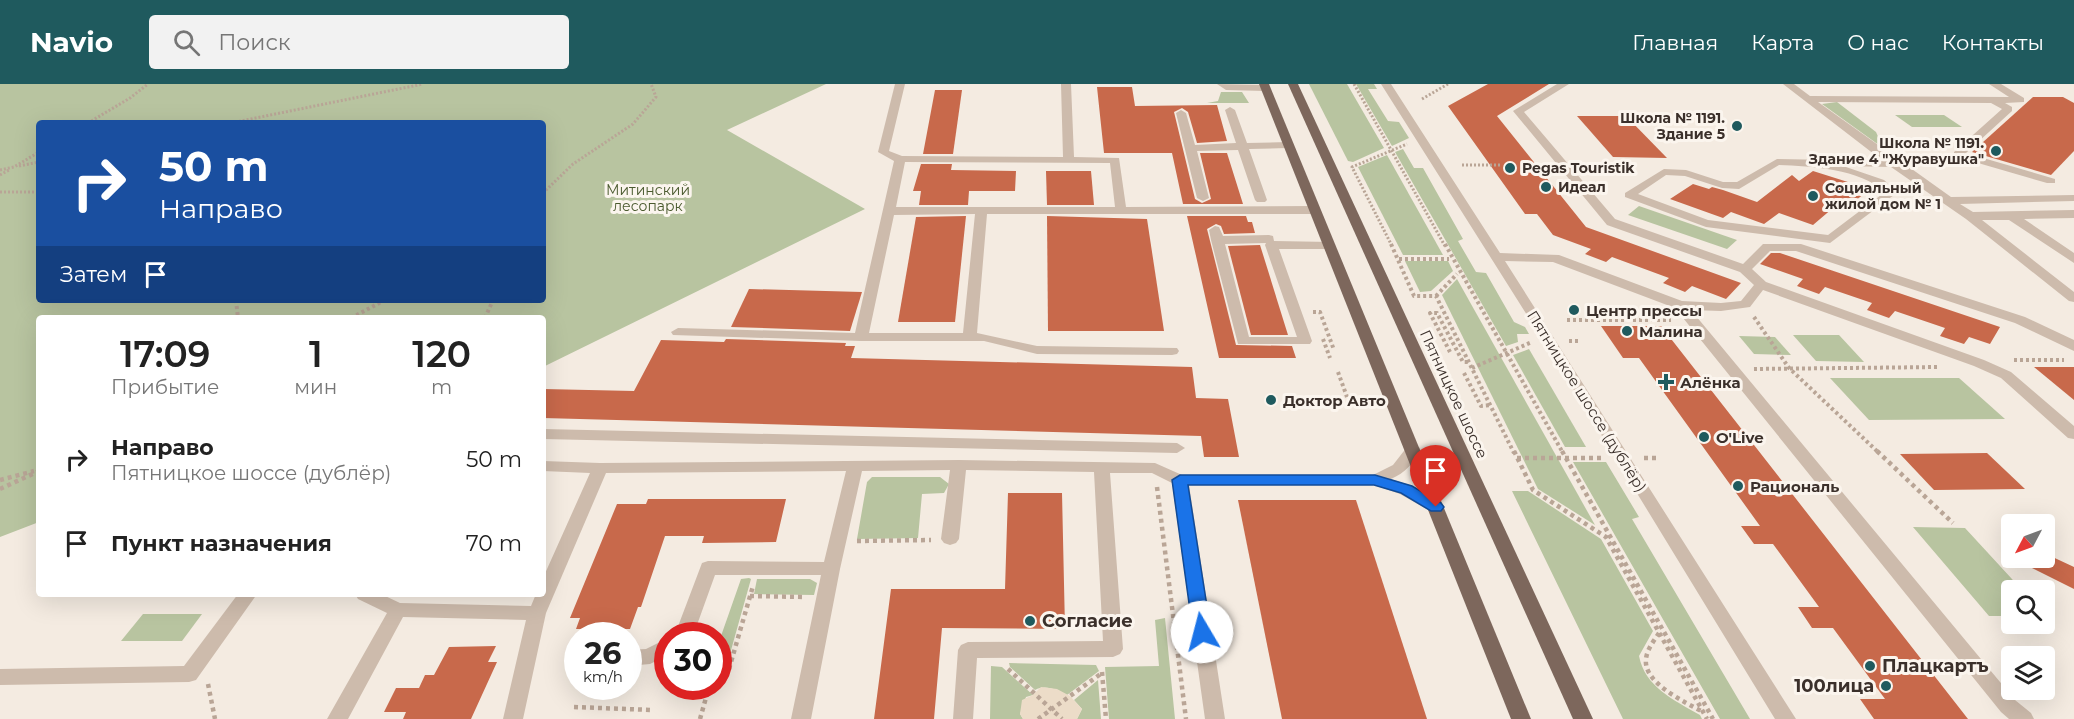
<!DOCTYPE html>
<html lang="ru">
<head>
<meta charset="utf-8">
<style>
	body { margin:0; font-family:Montserrat,sans-serif; background:#f2f2f2; color:#222; height:100vh; display:flex; flex-direction:column; font-size:22px; white-space:nowrap }
	* { box-sizing:border-box; margin:0 }
	p { font-size:20px; color:#767676 }
	.icon { flex:none; width:33px; height:33px; fill:none; stroke:currentColor; stroke-width:2; stroke-linecap:round; stroke-linejoin:round }
	.map { position:relative; flex:1; overflow:hidden }
	.side { position:absolute; left:36px; top:231px; width:510px; height:282px; display:flex; flex-direction:column; background:#fff; border-radius:6px; box-shadow:0 6px 24px #0002 }
	.side>* { flex:none }
	.guide { position:absolute; left:36px; top:36px; width:510px; height:183px; border-radius:6px; box-shadow:0 6px 24px #0002; background:#1a4fa0; color:#fff; overflow:hidden }
	.needle { width:39px; rotate:229deg }
	.controls { position:absolute; left:2001px; top:430px; display:grid; gap:12px }
	.controls a { display:grid; place-items:center; width:54px; height:54px; border-radius:6px; background:#fff; box-shadow:0 6px 24px #0002; font-size:30px }
	.speed { position:absolute; left:564px; top:538px; display:flex; gap:12px; font-size:30px; font-weight:700; text-align:center }
	.speed>* { display:grid; place-content:center; width:78px; height:78px; border-radius:50%; background:#fff; box-shadow:0 6px 24px #0002; line-height:1 }
	.speed small { font-size:15px; font-weight:400 }
	.speed .limit { border:9px solid #d22; background:#fff; color:#111 }
	.pin { position:absolute; display:grid; place-items:center; width:51px; height:51px; color:#fff; margin:-62px -26px; border-radius:50% 50% 50% 0; rotate:-45deg; box-shadow:0 0 6px #0007 }
	.pin .icon { rotate:45deg }
	.me { position:absolute; width:66px; margin:-33px; rotate:352deg; stroke-linejoin:round; filter:drop-shadow(0 0 4px #0008) }
	.turn { display:flex; align-items:center; gap:21px; height:126px; padding:0 24px; font-size:27px }
	.turn .icon { width:78px; height:78px; stroke-width:2.5 }
	.turn b { display:block; font-size:42px; line-height:51px }
	.then { display:flex; align-items:center; height:57px; padding:0 24px; background:#0003; gap:12px; font-size:22px }
	.eta { display:flex; justify-content:space-evenly; align-items:center; height:102px; text-align:center }
	.eta b { font-size:36px; font-weight:600; line-height:42px }
	ul { padding:0; list-style:none }
	li { display:flex; align-items:center; gap:18px; height:84px; padding:0 24px }
	li div { flex:1 }
	li b { display:block; font-size:22px }
	li em { font-style:normal }
	header { display:flex; align-items:center; gap:36px; box-sizing:border-box; height:84px; padding:0 30px; background:#1f5a5e; color:#fff }
	header strong { font-size:28px }
	nav { display:flex; gap:33px; margin-inline-start:auto; font-size:21px }
	.search { width:420px; height:54px; background:#f2f2f2; display:flex; align-items:center; gap:15px; box-sizing:border-box; padding:0 21px; border-radius:6px; color:#767676; font-size:22px }
	.map>svg:first-child { display:block }
</style>
</head>
<body>
<header>
<strong>Navio</strong>
<div class="search"><svg class="icon" aria-label="search" viewBox="0 0 24 24"><circle cx="10" cy="10" r="6"/><path d="M15 15l6 6"/></svg>Поиск</div>
<nav><a>Главная</a><a>Карта</a><a>О нас</a><a>Контакты</a></nav>
</header>
<div class="map">
<svg width="2074" height="635" viewBox="0 0 2074 635">
	<rect width="100%" height="100%" fill="#f4ebe1"/>
	<!-- green -->
	<g fill="#b8c4a0" fill-rule="evenodd">
		<path d="M0,0H826L727,46L865,125L543,283V234H39V438L0,453ZM39,39H543V216H39Z"/>
		<polygon points="1309,0 1347,0 1384,64 1353,78 1348,77"/>
		<polygon points="1356,0 1374,0 1377,5 1368,5 1388,37 1399,38 1409,54 1392,62"/>
		<polygon points="1221,8 1242,8 1249,19 1207,19 1218,17"/>
		<polygon points="1837,18 1876,48 1883,64 1822,20"/>
		<polygon points="1895,31 1944,31 1962,43 1912,43"/>
		<polygon points="1403,65 1414,84 1423,84 1463,155 1458,157 1476,188 1486,189 1514,238 1525,243 1529,250 1517,250 1518,258 1506,262 1395,68"/>
		<polygon points="1387,71 1443,171 1403,171 1358,83"/>
		<polygon points="1639,122 1737,156 1727,165 1628,131"/>
		<polygon points="1405,177 1448,177 1453,187 1431,207 1420,208"/>
		<polygon points="1457,195 1595,441 1538,405 1442,211"/>
		<polygon points="1793,251 1839,251 1864,278 1816,277"/>
		<polygon points="1739,252 1775,253 1791,271 1754,270"/>
		<polygon points="1529,265 1586,363 1565,363 1513,271"/>
		<polygon points="1830,294 1959,294 2005,335 1869,336"/>
		<polygon points="1573,378 1606,378 1639,433 1632,435 1750,635 1720,635"/>
		<polygon points="872,393 940,393 949,400 944,409 922,410 918,454 857,455 867,398"/>
		<path d="M1512,407H1528L1601,455L1653,547L1639,572C1645,603 1674,616 1700,631L1702,635H1623Z"/>
		<polygon points="1913,443 1965,444 2023,507 2012,507 2011,532 1989,532"/>
		<polygon points="749,494 751,495 726,584 719,585 718,552 697,552 721,552 741,495"/>
		<polygon points="757,495 810,495 817,499 814,511 754,510"/>
		<polygon points="143,530 202,530 182,557 121,557"/>
		<polygon points="1165,534 1175,635 1109,635 1105,583 1159,582 1155,536"/>
		<path d="M1009,579L1096,581L1099,587L1067,611C1057,606 1046,600 1035,606L1010,583Z"/>
		<polygon points="991,582 1002,583 1033,611 1026,613 1020,630 1023,635 990,635"/>
		<polygon points="1098,596 1101,635 1077,635 1082,625 1074,616"/>
	</g>
	<!-- plaza -->
	<polygon fill="#ecdcc8" points="1041,603 1057,605 1070,612 1082,625 1077,635 1023,635 1020,630 1022,616 1033,611"/>
	<!-- building -->
	<g fill="#c8694b">
		<polygon points="1488,0 1549,0 1497,32 1586,143 1741,199 1726,215 1692,202 1685,208 1663,199 1669,194 1612,173 1606,178 1585,170 1591,165 1553,151 1537,130 1525,130 1448,22"/>
		<polygon points="1097,3 1132,3 1135,22 1217,21 1227,57 1197,59 1188,28 1182,24 1174,28 1195,115 1202,119 1211,115 1200,69 1227,69 1243,120 1183,120 1172,69 1104,69"/>
		<polygon points="935,6 962,6 953,70 923,70"/>
		<polygon points="2033,13 2063,13 2074,19 2074,67 2051,91 1972,68"/>
		<polygon points="1577,32 1626,32 1667,74 1613,73"/>
		<polygon points="921,80 952,80 951,86 1016,87 1015,107 969,107 968,121 919,121 921,107 913,107"/>
		<polygon points="1046,87 1091,87 1094,121 1047,121"/>
		<polygon points="1813,87 1870,105 1850,121 1840,118 1813,141 1779,129 1764,140 1731,128 1723,134 1670,115 1693,100 1709,105 1712,103 1723,106 1757,118 1792,91 1799,97"/>
		<polygon points="966,132 955,238 898,238 916,133"/>
		<polygon points="1047,132 1147,135 1164,247 1048,247"/>
		<polygon points="1187,132 1246,132 1248,138 1252,138 1255,149 1224,150 1221,142 1216,140 1207,145 1236,261 1292,262 1296,274 1219,274"/>
		<polygon points="1260,161 1288,251 1251,251 1228,162"/>
		<polygon points="1771,169 1780,169 2000,243 1990,260 1969,253 1964,260 1940,252 1945,244 1895,227 1889,234 1867,226 1872,219 1825,203 1819,210 1797,202 1803,195 1760,180"/>
		<polygon points="749,205 862,208 850,247 731,243"/>
		<polygon points="1601,242 1661,242 1968,635 1874,635 1860,615 1885,615 1833,544 1812,544 1798,523 1819,523 1773,460 1754,460 1741,442 1760,442 1639,274 1623,274"/>
		<polygon points="726,255 846,259 845,262 855,262 851,274 1192,283 1196,314 1228,315 1239,373 1204,373 1201,352 543,334 543,305 634,307 661,256 724,258"/>
		<polygon points="2034,283 2074,283 2074,316"/>
		<polygon points="1987,369 2025,405 1934,406 1900,370"/>
		<polygon points="1008,409 1062,409 1065,545 942,544 934,635 874,635 891,505 1005,505"/>
		<polygon points="648,415 786,415 776,458 702,459 704,452 665,452 641,523 638,523 630,545 576,545 580,534 570,534 617,420 646,420"/>
		<polygon points="1238,416 1356,416 1427,635 1282,635"/>
		<polygon points="2044,469 2074,483 2074,505 2032,484 2039,474 2044,474"/>
		<polygon points="496,562 488,578 497,578 471,635 403,635 406,628 384,628 396,604 419,604 425,591 434,591 449,563"/>
	</g>
	<g fill="none" stroke-linecap="round" stroke-linejoin="round">
		<!-- path-far2 -->
		<g stroke="#b9a596" stroke-width="3" stroke-dasharray="2 2" stroke-linecap="butt">
			<polyline points="1354,0 1445,162"/>
			<polyline points="1422,15 1448,0"/>
			<polyline points="88,39 130,14 148,0"/>
			<polyline points="231,39 423,0"/>
			<polyline points="1462,81 1501,81"/>
			<polyline points="19,82 39,78"/>
			<polyline points="0,86 14,83 39,68"/>
			<polyline points="0,91 9,86"/>
			<polyline points="0,108 39,108"/>
			<polyline points="543,109 573,80 633,40 656,13 651,0"/>
			<polyline points="1392,162 1352,83 1407,60"/>
		</g>
		<!-- path-far1 -->
		<g stroke="#b9a596" stroke-width="4" stroke-dasharray="3 3" stroke-linecap="butt">
			<polyline points="1391,160 1414,212 1436,212 1514,369"/>
			<polyline points="1445,160 1563,369"/>
			<polyline points="1399,175 1449,175"/>
			<polyline points="1436,212 1457,190"/>
			<polyline points="236,216 238,234"/>
			<polyline points="1313,228 1320,228 1334,266"/>
			<polyline points="1754,233 1789,284 1879,369"/>
			<polyline points="351,234 385,216"/>
			<polyline points="485,234 493,216"/>
			<polyline points="1567,236 1671,236"/>
			<polyline points="1323,255 1330,274"/>
			<polyline points="1569,257 1580,257"/>
			<polyline points="1450,268 1430,229 1437,229 1463,278 1470,278"/>
			<polyline points="2014,276 2064,276"/>
			<polyline points="1472,284 1532,258"/>
			<polyline points="1754,285 1939,283"/>
			<polyline points="1338,288 1347,313"/>
			<polyline points="1464,289 1481,322 1491,321"/>
		</g>
		<!-- path -->
		<g stroke="#b9a596" stroke-width="4.5" stroke-dasharray="4 4" stroke-linecap="butt">
			<polyline points="1514,367 1533,406 1606,453 1707,635"/>
			<polyline points="1562,367 1713,635"/>
			<polyline points="1877,367 1953,439"/>
			<polyline points="1517,374 1603,374"/>
			<polyline points="1644,374 1657,374"/>
			<polyline points="0,396 34,387"/>
			<polyline points="1157,403 1186,635"/>
			<polyline points="0,405 39,387"/>
			<polyline points="857,457 931,456"/>
			<polyline points="750,512 806,513"/>
			<path d="M1659,549C1654,557 1647,565 1646,575C1643,599 1685,618 1703,628"/>
			<polyline points="729,585 753,502"/>
			<polyline points="1008,585 1062,635"/>
			<polyline points="1102,588 1106,635"/>
			<polyline points="208,600 215,635"/>
			<polyline points="574,623 652,626"/>
			<polyline points="700,635 709,603"/>
			<polyline points="1038,635 1102,589"/>
		</g>
		<!-- minor -->
		<g fill="#cdbbac" fill-rule="evenodd">
			<path d="M895,0H905L889,67L902,72L1063,73L1061,0H1071L1074,73L1119,74L1126,123L1314,122L1320,126L1314,130H987L977,249L1037,262L1177,264L1179,267L1177,270L1172,271L1037,270L984,257H861L673,251L671,248L678,244L855,249L894,77L878,68ZM905,78L1110,79L1115,123H896ZM975,130L963,249H869L894,131Z"/>
			<polygon points="1217,0 1265,1 1270,4 1265,7 1226,6"/>
			<polygon points="1381,0 1391,0 1500,169 1559,171 1682,217 1721,219 1741,217 1754,201 1740,188 1607,141 1513,27 1557,0 1569,0 1524,28 1615,135 1743,180 1763,160 1801,160 2025,233 2074,256 2074,267 2015,239 1796,167 1770,167 1752,185 1766,198 1984,276 2011,288 2074,342 2074,355 2068,354 2001,294 1974,282 1763,206 1750,223 1721,227 1691,226 2015,616 2031,629 2034,635 2009,635 2001,628 1675,224 1553,178 1505,177 1796,635 1775,635 1558,280"/>
			<path d="M1783,0H1794L1810,12L2009,13L1989,0H2001L2024,14V18L2005,19L2012,23V27L1966,69L2055,95V99H2047L1954,72V68L2002,25L1991,19L1818,18L1951,113L2074,111V117L1960,120L1973,128L2074,126V134L2024,135L2074,169V179L2009,136H1982L2074,208V218L2069,217L1966,135L1891,83L1843,82L1884,96L1898,108L1830,159L1706,143L1625,113V109L1664,85L1686,86L1723,98H1737L1777,75L1883,77ZM1779,81C1811,82 1860,85 1885,108L1828,151L1708,136L1638,110L1666,91L1685,92L1722,104L1739,105Z"/>
			<polygon points="1230,23 1235,26 1247,59 1288,58 1293,61 1288,64 1249,65 1267,116 1265,118 1257,118 1255,116 1238,66 1197,67 1209,114 1203,117 1197,114 1176,29 1181,26 1186,29 1195,61 1236,59 1225,26"/>
			<path d="M1215,142L1219,143L1223,152L1269,151L1273,152L1274,157L1331,158L1333,161L1327,165H1279L1312,257L1310,260H1238L1211,156L1209,146ZM1266,159L1265,161L1297,253H1249L1225,160Z"/>
			<polygon points="543,345 1177,359 1185,364 1177,369 543,355"/>
			<path d="M1413,362L1419,363L1421,367C1412,380 1405,389 1391,395L1412,402L1442,419L1444,423L1442,427H1430L1400,410L1374,401H1189L1225,635H1205L1172,399L1152,389H1110L1123,565L1120,570L1113,573L977,574L973,635H953L958,566L961,561L968,558L1103,557L1094,388L966,386L959,455L956,459L950,461L944,459L941,455L950,386L862,387L840,485L811,635H791L821,491H715L693,552H671L677,545L702,479L708,477L824,478L846,387L606,389L546,529L523,635H503L526,536L403,533L348,635H327L387,529L358,515L355,510H381L400,519L531,522L536,510H543V494L590,389L543,387V377L600,379L959,376L1155,379L1182,391H1373L1393,381L1407,363Z"/>
			<polygon points="238,510 257,510 196,596 189,598 0,601 0,585 184,582"/>
			<polygon points="668,554 668,571 650,580 628,582 628,566 646,565"/>
		</g>
		<!-- major -->
		<g fill="#7d675c" fill-rule="evenodd">
			<polygon points="1259,0 1269,0 1531,635 1511,635"/>
			<polygon points="1288,0 1298,0 1593,635 1573,635"/>
		</g>
	</g>
	<!-- route -->
	<polygon fill="#1a73e8" stroke="#114b97" stroke-width="1.5" points="1180,391 1375,391 1412,402 1441,419 1444,423 1441,427 1431,427 1401,409 1374,401 1188,401 1211,548 1208,553 1202,555 1196,553 1193,548 1172,396"/>
	<!-- markers -->
	<g fill="#1f5a5e" stroke="#fbf5ee" stroke-width="2">
		<circle cx="1737" cy="42" r="6"/>
		<circle cx="1996" cy="67" r="6"/>
		<circle cx="1510" cy="84" r="6"/>
		<circle cx="1546" cy="103" r="6"/>
		<circle cx="1813" cy="112" r="6"/>
		<circle cx="1574" cy="226" r="6"/>
		<circle cx="1627" cy="247" r="6"/>
		<path d="M1663 289h6v6h6v6h-6v6h-6v-6h-6v-6h6z"/>
		<circle cx="1271" cy="316" r="6"/>
		<circle cx="1704" cy="353" r="6"/>
		<circle cx="1738" cy="402" r="6"/>
		<circle cx="1030" cy="537" r="6"/>
		<circle cx="1870" cy="582" r="6"/>
		<circle cx="1886" cy="602" r="6"/>
	</g>
	<g text-anchor="middle" dominant-baseline="central" stroke-width="6" stroke-linejoin="round" paint-order="stroke">
		<!-- far-poi labels -->
		<g font-size="14" font-weight="bold" fill="#3b302b" stroke="#fbf5ee" text-anchor="start">
			<text x="1725" y="34" text-anchor="end">Школа № 1191.<tspan x="1725" dy="16">Здание 5</tspan></text>
			<text x="1984" y="59" text-anchor="end">Школа № 1191.<tspan x="1984" dy="16">Здание 4 "Журавушка"</tspan></text>
			<text x="1522" y="84">Pegas Touristik</text>
			<text x="1558" y="103">Идеал</text>
			<text x="1825" y="104">Социальный<tspan x="1825" dy="16">жилой дом № 1</tspan></text>
		</g>
		<!-- far-park labels -->
		<g font-size="14" fill="#4a5a2e" stroke="#fbf5ee">
			<text x="648" y="106">Митинский<tspan x="648" dy="16">лесопарк</tspan></text>
		</g>
		<!-- poi labels -->
		<g font-size="15" font-weight="bold" fill="#3b302b" stroke="#fbf5ee" text-anchor="start">
			<text x="1586" y="226">Центр прессы</text>
			<text x="1639" y="247">Малина</text>
			<text x="1680" y="298">Алёнка</text>
			<text x="1283" y="316">Доктор Авто</text>
			<text x="1716" y="353">O'Live</text>
			<text x="1750" y="402">Рациональ</text>
		</g>
		<!-- street labels -->
		<g font-size="15" fill="#3b302b" stroke="#fbf5ee">
			<text transform="translate(1454 310) rotate(65)">Пятницкое шоссе</text>
			<text transform="translate(1587 317) rotate(58)">Пятницкое шоссе (дублёр)</text>
		</g>
		<!-- near-poi labels -->
		<g font-size="18" font-weight="bold" fill="#3b302b" stroke="#fbf5ee" text-anchor="start">
			<text x="1042" y="537">Согласие</text>
			<text x="1882" y="582">Плацкартъ</text>
			<text x="1874" y="602" text-anchor="end">100лица</text>
		</g>
	</g>
</svg>
<div class="controls">
<a><svg class="needle" viewBox="-14 -14 28 28"><path d="M0-13l5 13h-10z" fill="#e53935"/><path d="M0 13l5-13h-10z" fill="#767676"/></svg></a>
<a><svg class="icon" aria-label="search" viewBox="0 0 24 24"><circle cx="10" cy="10" r="6"/><path d="M15 15l6 6"/></svg></a>
<a><svg class="icon" aria-label="layers" viewBox="0 0 24 24"><path d="M12 4l9 5-9 5-9-5zM3 14l9 5 9-5"/></svg></a>
</div>
<div class="speed"><div>26<small>km/h</small></div><div class="limit">30</div></div>
<div class="pin" style="left:1436px;top:423px;background:#d93025"><svg class="icon" aria-label="arrive" viewBox="0 0 24 24"><path d="M6 21V4h12l-3 4 3 4H6"/></svg></div>
<svg class="me" style="left:1202px;top:548px" viewBox="-20 -20 40 40"><circle r="19" fill="#fff"/><path d="M0-13L10 11 0 6-10 11z" fill="#1a73e8"/></svg>
<div class="guide">
<div class="turn"><svg class="icon" aria-label="right" viewBox="0 0 24 24"><path d="M7 20v-9h11M14 6l5 5-5 5"/></svg><div><b>50 m</b>Направо</div></div>
<div class="then">Затем<svg class="icon" aria-label="arrive" viewBox="0 0 24 24"><path d="M6 21V4h12l-3 4 3 4H6"/></svg></div>
</div>
<section class="side">
<div class="eta">
<div><b>17:09</b><p>Прибытие</p></div>
<div><b>1</b><p>мин</p></div>
<div><b>120</b><p>m</p></div>
</div>
<ul>
<li><svg class="icon" aria-label="right" viewBox="0 0 24 24"><path d="M7 20v-9h11M14 6l5 5-5 5"/></svg><div><b>Направо</b><p>Пятницкое шоссе (дублёр)</p></div><em>50 m</em></li>
<li><svg class="icon" aria-label="arrive" viewBox="0 0 24 24"><path d="M6 21V4h12l-3 4 3 4H6"/></svg><div><b>Пункт назначения</b></div><em>70 m</em></li>
</ul>
</section>
</div>
</body>
</html>
